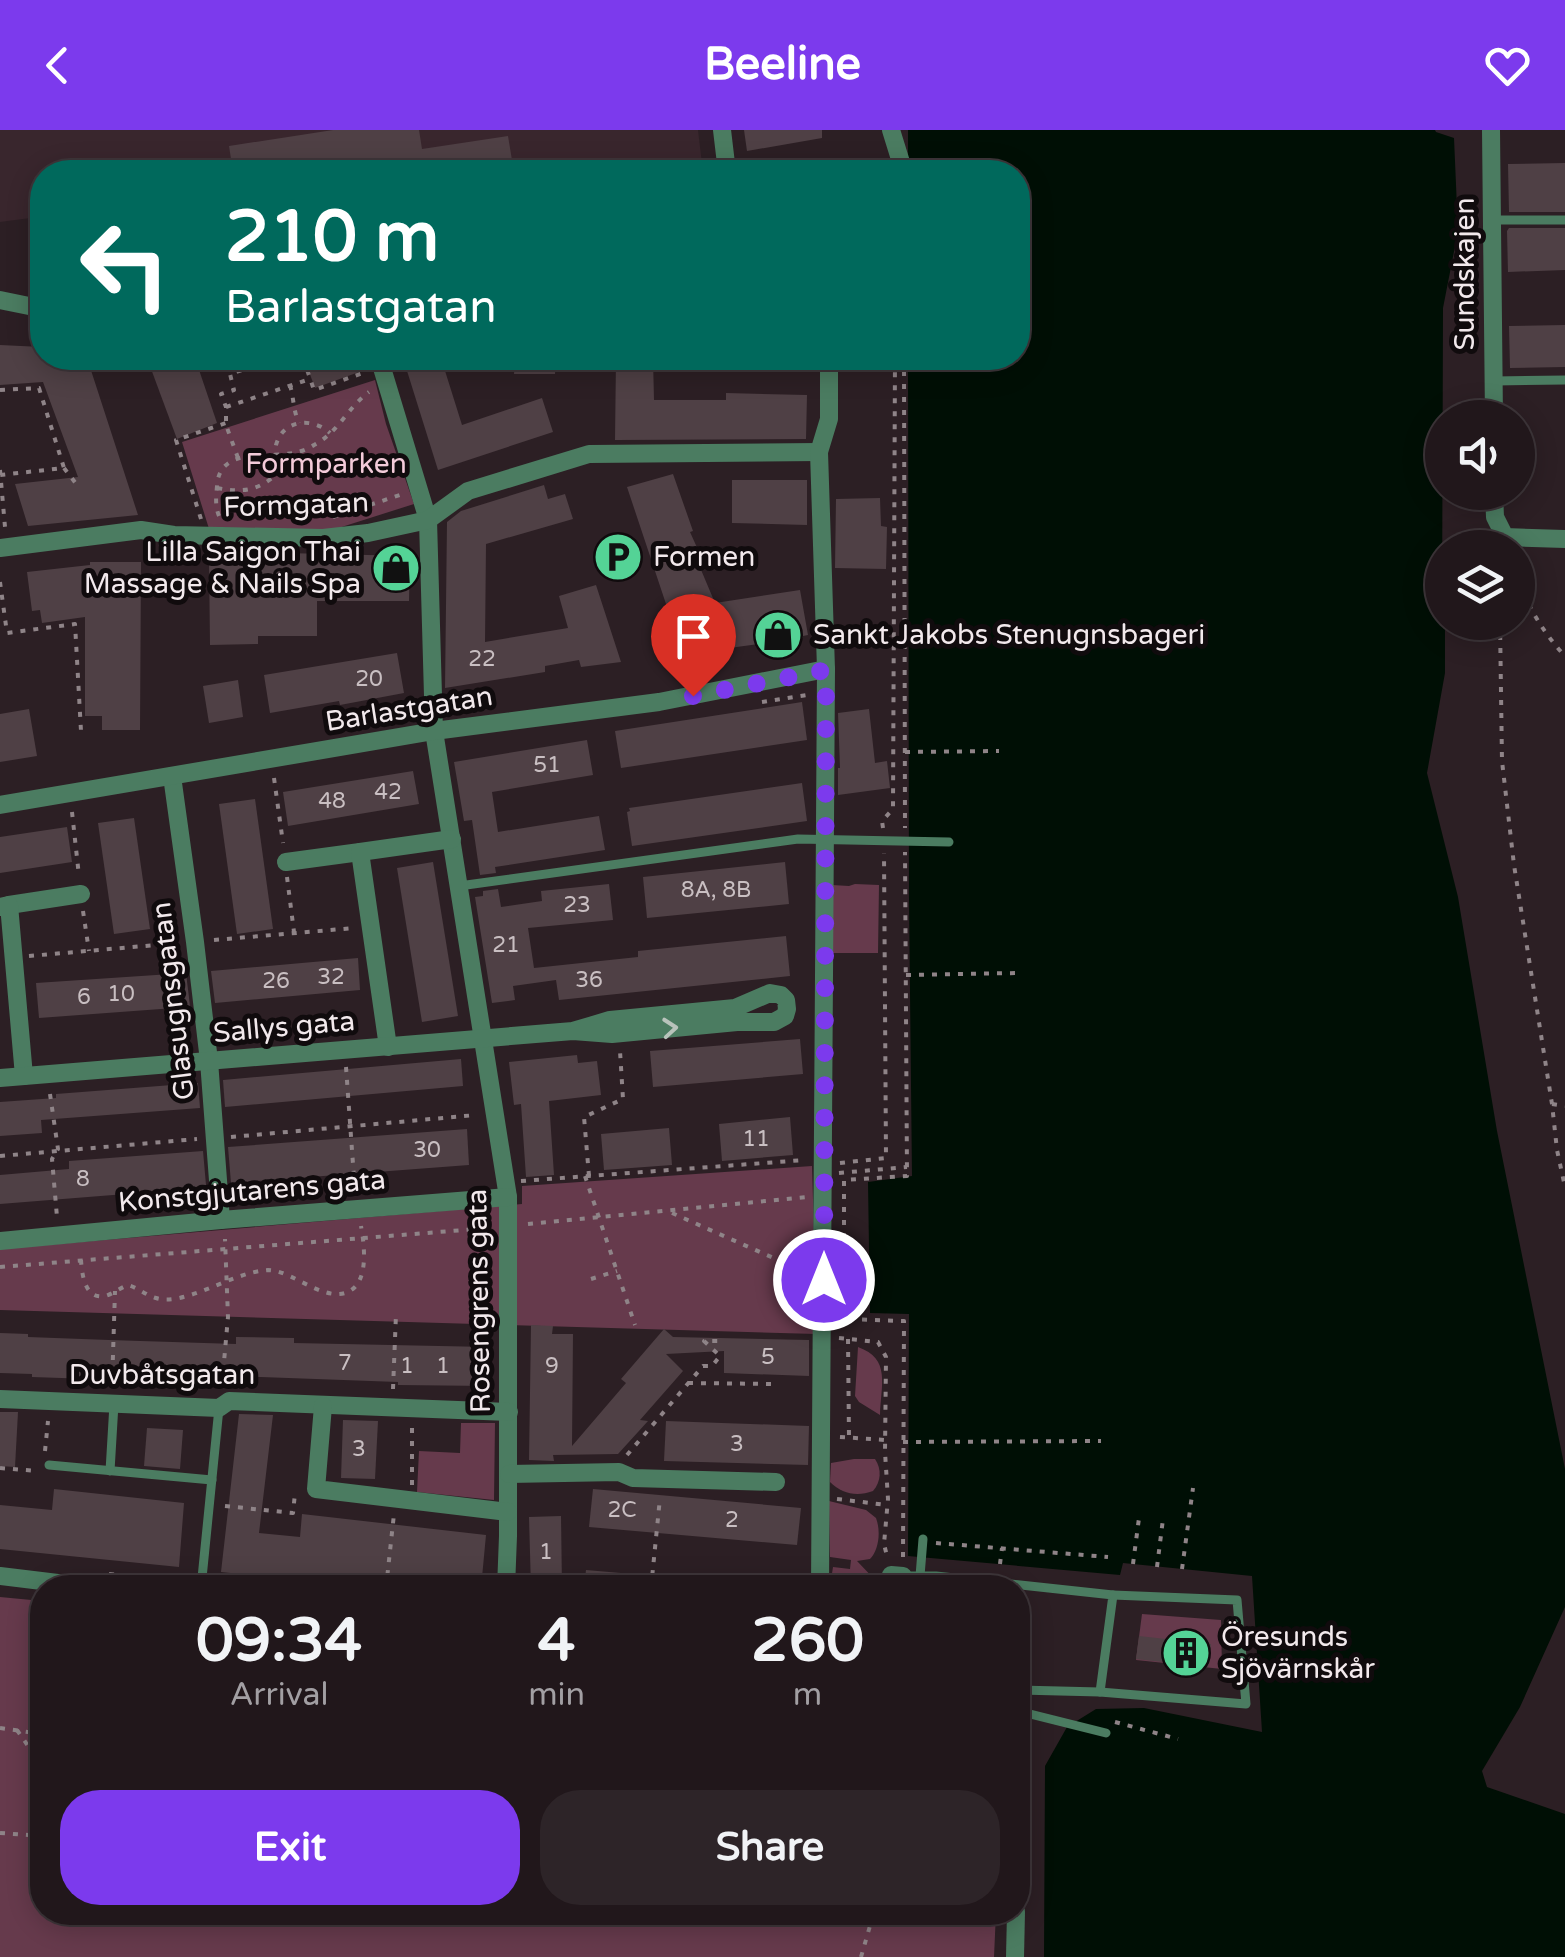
<!DOCTYPE html>
<html lang="en">
<head>
<meta charset="utf-8">
<style>
	body { margin:0; font-family:"Varela Round",sans-serif; background:#2d2428; color:#f1f3f6; height:100vh; display:flex; flex-direction:column; font-size:38px; white-space:nowrap }
	* { box-sizing:border-box; margin:0 }
	p { font-size:32px; color:#a29fa3 }
	.icon { flex:none; width:55px; height:55px; fill:none; stroke:currentColor; stroke-width:2; stroke-linecap:round; stroke-linejoin:round }
	.map { position:relative; flex:1; overflow:hidden }
	.panel { position:absolute; left:30px; top:1445px; width:1000px; height:350px; display:flex; flex-direction:column; background:#21171b; border-radius:40px; box-shadow:0 5px 25px #0003,0 0 0 2px #3e363a }
	.panel>* { flex:none }
	.guide { position:absolute; left:30px; top:30px; width:1000px; height:210px; border-radius:40px; box-shadow:0 5px 25px #0003,0 0 0 2px #3e363a; background:#00695c; color:#fff; overflow:hidden }
	.controls { position:absolute; left:1425px; top:270px; display:grid; gap:20px }
	.controls a { display:grid; place-items:center; width:110px; height:110px; border-radius:50%; background:#21171b; box-shadow:0 5px 25px #0003,0 0 0 2px #3e363a; font-size:50px }
	.pin { position:absolute; display:grid; place-items:center; width:85px; height:85px; color:#fff; margin:-102px -42px; border-radius:50% 50% 50% 0; rotate:-45deg; box-shadow:0 0 10px #0007 }
	.pin .icon { rotate:45deg }
	.me { position:absolute; width:110px; margin:-55px; rotate:0deg; stroke-linejoin:round; filter:drop-shadow(0 0 8px #0008) }
	.turn { display:flex; align-items:center; gap:35px; height:210px; padding:0 30px; font-size:45px }
	.turn .icon { width:130px; height:130px; stroke-width:2.5 }
	.turn b { display:block; font-size:70px; line-height:85px }
	.eta { display:flex; justify-content:space-evenly; align-items:center; height:170px; text-align:center }
	.eta b { font-size:60px; font-weight:800; line-height:70px }
	.cta { display:flex; gap:20px; margin-top:auto; padding:20px 30px }
	.cta a { flex:1; height:115px; border-radius:40px; background:#7c3aed; color:#fff; font-size:40px; font-weight:800; line-height:115px; text-align:center }
	.cta a+a { background:#2d2428; color:#f1f3f6 }
	header { display:flex; justify-content:space-between; align-items:center; height:130px; padding:0 30px; background:#7c3aed; color:#fff; font-size:45px; font-weight:800 }
	.map>svg:first-child { display:block }
</style>
</head>
<body>
<header><svg class="icon" aria-label="back" viewBox="0 0 24 24"><path d="M15 5l-7 7 7 7"/></svg>Beeline<svg class="icon" aria-label="heart" viewBox="0 0 24 24"><path d="M12 20l-8-8c-3-5 5-10 8-4 3-6 11-1 8 4z"/></svg></header>
<div class="map">
<svg width="1565" height="1827" viewBox="0 0 1565 1827">
	<rect width="100%" height="100%" fill="#2c1f24"/>
	<!-- built -->
	<polygon fill="#39262d" points="0,0 698,0 703,42 42,42 42,115 38,87 0,92"/>
	<!-- green -->
	<g fill="#663a4c">
		<polygon points="375,250 386,294 414,374 329,401 210,402 182,312"/>
		<polygon points="855,754 879,755 878,823 832,823 832,755 849,756"/>
		<polygon points="812,1036 817,1204 0,1180 0,1119 522,1074 522,1056"/>
		<path d="M858,1217C891,1229 881,1254 880,1285L859,1272L855,1266Z"/>
		<polygon points="461,1293 495,1293 494,1370 417,1362 419,1321 460,1323"/>
		<path d="M854,1329H875C882,1339 881,1352 873,1361C857,1367 842,1364 830,1352L831,1333Z"/>
		<path d="M829,1371L866,1380L876,1388C881,1401 879,1420 870,1429L857,1431L878,1453L853,1452L852,1457H842V1451L831,1450L833,1437L850,1439L851,1430L830,1427Z"/>
		<polygon points="0,1467 42,1471 42,1782 996,1782 994,1827 0,1827"/>
		<polygon points="1142,1484 1221,1490 1222,1539 1136,1530"/>
	</g>
	<!-- water -->
	<polygon fill="#000f05" points="908,0 1435,0 1436,2 1454,8 1458,101 1443,178 1442,492 1445,493 1445,543 1427,643 1458,767 1497,1001 1565,1339 1565,1477 1520,1577 1482,1641 1487,1657 1565,1684 1565,1827 1044,1827 1045,1636 1067,1597 1096,1579 1144,1578 1262,1602 1252,1446 1123,1433 1120,1445 908,1426 909,1184 870,1183 868,1052 912,1046 909,768 908,228 1018,228 1018,42 908,42"/>
	<!-- building -->
	<g fill="#4f4045">
		<polygon points="333,0 419,0 422,19 508,6 514,42 233,42 229,16"/>
		<polygon points="744,0 822,0 822,8 747,21"/>
		<polygon points="1565,33 1565,82 1509,82 1508,34"/>
		<polygon points="1509,98 1565,98 1565,140 1508,142 1507,101"/>
		<polygon points="1565,195 1565,237 1510,238 1509,196"/>
		<polygon points="0,215 42,217 42,228 87,228 138,385 28,396 15,354 78,347 43,252 0,255"/>
		<polygon points="147,228 195,228 217,293 177,309"/>
		<polygon points="304,228 355,228 359,242 315,258"/>
		<polygon points="403,228 441,228 462,295 542,268 553,302 438,340"/>
		<polygon points="515,228 556,228 555,244 514,244"/>
		<polygon points="616,228 653,228 654,270 726,270 726,263 807,265 806,309 615,310"/>
		<polygon points="673,344 693,401 690,402 704,433 699,435 715,473 800,460 808,505 803,506 803,508 715,520 714,517 682,522 627,357"/>
		<polygon points="732,350 807,350 807,395 732,393"/>
		<polygon points="544,355 548,369 565,364 573,389 486,414 485,512 568,498 559,466 596,455 621,532 581,537 579,530 545,536 545,542 445,558 447,392 461,381"/>
		<polygon points="880,368 881,396 887,397 886,439 835,438 836,369"/>
		<polygon points="285,423 410,426 409,471 317,471 317,506 258,506 258,514 210,515 209,428 285,429"/>
		<polygon points="90,432 141,432 140,600 102,600 102,586 85,586 85,487 42,493 40,480 32,481 27,442 90,435"/>
		<polygon points="397,523 404,563 340,575 339,571 270,583 264,545"/>
		<polygon points="238,550 243,587 209,593 203,556"/>
		<polygon points="802,572 807,610 621,638 615,601"/>
		<polygon points="29,579 37,626 0,632 0,584"/>
		<polygon points="869,579 875,633 887,631 890,658 838,665 838,638 840,638 838,583"/>
		<polygon points="587,610 593,645 492,662 498,702 599,686 605,720 495,737 496,743 480,745 472,690 464,691 454,632"/>
		<polygon points="413,641 419,674 288,696 283,662"/>
		<polygon points="802,653 807,691 632,716 627,682 630,681 629,678"/>
		<polygon points="255,669 273,799 237,804 219,674"/>
		<polygon points="134,688 150,799 114,804 98,693"/>
		<polygon points="67,697 72,732 0,743 0,707"/>
		<polygon points="433,732 458,886 422,892 397,738"/>
		<polygon points="785,732 789,774 647,788 643,747"/>
		<polygon points="609,754 613,790 528,798 534,838 638,827 638,821 786,806 790,846 559,870 556,850 513,856 515,870 492,873 475,767 483,766 483,761 498,759 501,777 542,771 541,761"/>
		<polygon points="358,828 360,860 215,873 211,841"/>
		<polygon points="186,843 190,876 188,877 39,888 36,853"/>
		<polygon points="800,909 803,944 653,957 650,921"/>
		<polygon points="577,925 578,933 597,931 601,965 549,971 554,1045 526,1047 521,974 514,975 509,932"/>
		<polygon points="461,929 463,956 225,977 223,950"/>
		<polygon points="198,953 200,978 41,990 42,1003 0,1006 0,972 56,968 56,964"/>
		<polygon points="790,987 793,1025 722,1031 719,994"/>
		<polygon points="669,998 672,1035 604,1040 601,1004"/>
		<polygon points="467,999 469,1035 231,1053 228,1017"/>
		<polygon points="203,1021 206,1055 201,1055 201,1058 0,1074 0,1045 69,1039 69,1031"/>
		<polygon points="531,1195 553,1196 552,1204 573,1204 572,1316 626,1253 621,1249 664,1199 673,1207 809,1210 809,1246 724,1243 724,1221 666,1224 683,1241 640,1290 648,1291 618,1324 553,1325 554,1331 529,1330"/>
		<polygon points="0,1203 28,1204 28,1207 109,1210 236,1214 236,1207 294,1208 294,1213 488,1217 489,1256 398,1255 398,1252 208,1245 208,1253 32,1247 32,1244 0,1243"/>
		<polygon points="0,1282 18,1282 15,1337 0,1336"/>
		<polygon points="239,1284 273,1285 259,1403 300,1407 302,1384 486,1405 481,1458 369,1458 221,1442"/>
		<polygon points="343,1290 378,1291 375,1349 341,1348"/>
		<polygon points="666,1291 809,1296 808,1335 664,1331"/>
		<polygon points="147,1298 183,1300 180,1339 144,1336"/>
		<polygon points="54,1359 184,1373 179,1437 0,1419 0,1375 52,1380"/>
		<polygon points="593,1359 801,1378 797,1415 589,1397"/>
		<polygon points="561,1386 562,1458 531,1458 529,1387"/>
		<polygon points="586,1440 656,1446 656,1458 584,1458"/>
		<polygon points="1139,1506 1211,1514 1208,1537 1136,1529"/>
	</g>
	<g fill="none" stroke-linecap="round" stroke-linejoin="round">
		<!-- path -->
		<g stroke="#8f8488" stroke-width="4" stroke-dasharray="5 8" stroke-linecap="butt">
			<polyline points="286,228 289,239 305,233"/>
			<polyline points="303,228 314,260 363,243"/>
			<polyline points="904,228 905,698"/>
			<path d="M290,255C294,269 293,280 299,293"/>
			<polyline points="0,260 39,258 64,338 0,345"/>
			<polyline points="226,277 310,249"/>
			<polyline points="238,328 226,295 226,277 221,264 234,260 230,244 281,228"/>
			<polyline points="64,338 77,355"/>
			<polyline points="0,340 5,397"/>
			<path d="M217,358C239,362 254,362 272,348C276,337 274,326 276,315C283,289 313,287 330,303"/>
			<path d="M219,386C215,376 216,367 217,356C219,317 266,328 293,323C300,322 308,319 314,315C338,303 348,277 369,262"/>
			<polyline points="333,387 400,365"/>
			<polyline points="201,389 176,310 226,293"/>
			<polyline points="0,452 7,503 75,494 81,601"/>
			<path d="M1523,463C1534,486 1547,507 1565,526"/>
			<polyline points="1500,492 1502,631 1514,735 1552,974 1557,1020 1565,1057"/>
			<polyline points="762,572 807,565"/>
			<polyline points="905,622 999,621"/>
			<polyline points="274,648 283,713"/>
			<polyline points="72,682 79,746"/>
			<polyline points="883,698 882,691 893,679 895,228"/>
			<polyline points="287,747 294,802"/>
			<polyline points="83,781 89,821"/>
			<polyline points="214,810 354,798"/>
			<polyline points="29,826 179,813"/>
			<polyline points="906,845 1017,843"/>
			<polyline points="346,937 355,1062"/>
			<polyline points="50,964 58,1019 52,1029 57,1087"/>
			<polyline points="1552,974 1565,976"/>
			<polyline points="231,1007 476,985"/>
			<polyline points="0,1026 197,1009"/>
			<polyline points="840,1033 886,1028 884,723"/>
			<polyline points="839,1043 907,1037"/>
			<polyline points="585,1046 635,1195"/>
			<polyline points="589,1046 584,987 623,969 620,921"/>
			<polyline points="521,1051 805,1030"/>
			<polyline points="672,1083 805,1142"/>
			<polyline points="528,1094 807,1067"/>
			<path d="M81,1130C82,1145 85,1170 105,1166C113,1164 120,1158 128,1155C138,1158 146,1165 156,1168C185,1177 232,1142 268,1140C294,1140 331,1180 355,1157C368,1143 364,1113 361,1096"/>
			<polyline points="0,1137 489,1098"/>
			<polyline points="591,1149 617,1141"/>
			<polyline points="839,1208 878,1212 886,1227 885,1322 888,1369 884,1414 887,1426"/>
			<polyline points="848,1209 849,1308"/>
			<polyline points="688,1253 773,1254"/>
			<polyline points="222,1254 228,1187 225,1109"/>
			<polyline points="112,1256 115,1161"/>
			<polyline points="393,1259 396,1184"/>
			<polyline points="840,1307 885,1310"/>
			<polyline points="903,1312 1101,1311"/>
			<polyline points="45,1321 48,1291"/>
			<polyline points="627,1325 703,1236 712,1236 720,1226 704,1211 722,1211"/>
			<polyline points="0,1338 37,1341"/>
			<polyline points="412,1355 412,1295"/>
			<polyline points="837,1369 887,1375"/>
			<polyline points="225,1376 293,1383 295,1363 297,1362"/>
			<polyline points="936,1413 1108,1427"/>
			<polyline points="903,1427 904,1191 844,1189 844,1050 907,1046 905,722"/>
			<polyline points="1000,1434 1002,1418"/>
			<polyline points="1133,1434 1139,1388"/>
			<polyline points="1157,1437 1163,1389"/>
			<polyline points="1182,1439 1193,1358"/>
			<polyline points="109,1444 189,1453"/>
			<polyline points="214,1455 236,1458"/>
			<polyline points="386,1458 394,1384"/>
			<polyline points="651,1458 660,1368"/>
			<polyline points="1115,1592 1178,1609"/>
			<polyline points="0,1598 42,1604"/>
			<polyline points="17,1600 42,1636"/>
			<polyline points="35,1625 42,1614"/>
			<polyline points="0,1703 42,1706"/>
			<polyline points="861,1827 874,1782"/>
		</g>
		<!-- service -->
		<g stroke="#4b7c61" stroke-width="9">
			<polyline points="1493,90 1565,90"/>
			<polyline points="1494,251 1565,250"/>
			<polyline points="459,756 798,709 949,712"/>
			<polyline points="49,1335 212,1350"/>
			<polyline points="110,1341 114,1274"/>
			<polyline points="903,1446 936,1446 1113,1465 1100,1562"/>
			<polyline points="920,1446 923,1409"/>
			<polyline points="201,1458 219,1278"/>
			<polyline points="1019,1560 1100,1562 1246,1574 1237,1470 1113,1465"/>
			<polyline points="1018,1581 1106,1603"/>
		</g>
		<!-- minor -->
		<g stroke="#4b7c61" stroke-width="18">
			<polyline points="722,0 727,42"/>
			<polyline points="891,0 904,42 900,42"/>
			<polyline points="1491,0 1494,288"/>
			<polyline points="0,170 34,177 42,176"/>
			<polyline points="379,228 428,390 434,601 508,1067 508,1406 506,1458"/>
			<polyline points="1494,362 1495,387 1505,407 1565,409"/>
			<polyline points="0,418 141,400 174,405 323,408 368,403 428,390 468,361 589,324 819,322"/>
			<polyline points="172,646 195,812 209,931 221,1090"/>
			<polyline points="0,675 434,601 659,572 826,539"/>
			<polyline points="286,732 360,722"/>
			<polyline points="9,775 81,764"/>
			<polyline points="0,777 9,775 24,946"/>
			<polyline points="388,917 360,722 452,709"/>
			<polyline points="0,948 573,901 612,904 737,892 774,892 785,886 787,879 786,870 781,865 770,863 735,878 610,890 573,901"/>
			<polyline points="0,1111 221,1090 508,1067"/>
			<polyline points="0,1269 219,1278 229,1271 509,1282"/>
			<polyline points="323,1276 316,1359 508,1382"/>
			<polyline points="509,1344 619,1342 633,1348 776,1352"/>
			<polyline points="0,1446 99,1458"/>
			<polyline points="820,1458 826,539 819,322 829,289 829,228"/>
			<polyline points="891,1458 891,1445 903,1446"/>
			<polyline points="1018,1560 1018,1626"/>
			<polyline points="1015,1827 1016,1782"/>
		</g>
	</g>
	<!-- one-way arrows -->
	<defs><path id="oneway-chevron" d="M-2-3.5L2.5 0L-2 3.5" fill="none" stroke-width="1.6" stroke-linecap="round" stroke-linejoin="round" transform="scale(2.5)"/></defs>
	<use stroke="#b8c3bb" href="#oneway-chevron" transform="translate(670 898) rotate(-5)"/>
	<g fill="none" stroke-linecap="round" stroke-linejoin="round">
		<!-- route -->
		<polyline stroke="#7c3aed" stroke-width="18" stroke-dasharray="0 32.4" points="693,566 826,540 824,1150"/>
	</g>
	<!-- icons -->
	<defs>
		<g id="parking-disc" transform="scale(2.5)"><circle r="9.5" fill="#54d396" stroke="#100b0d"/><path d="M-3.5-5.5H1a3.5 3.5 0 0 1 0 7H-1V5.5H-3.5ZM-1-3.4V-.6H.8a1.4 1.4 0 0 0 0-2.8Z" fill="#111"/></g>
		<g id="shop-disc" transform="scale(2.5)"><circle r="9.5" fill="#54d396" stroke="#100b0d"/><path d="M-5-2.5h2.3a2.7 3.5 0 0 1 5.4 0H5L5.5 6h-11ZM-1.5-2.5h3a1.5 2.3 0 0 0-3 0Z" fill="#111"/></g>
		<g id="building-disc" transform="scale(2.5)"><circle r="9.5" fill="#54d396" stroke="#100b0d"/><path d="M-4-6H4V6H1V3H-1V6H-4ZM-2.5-4.3h1.7v1.8h-1.7ZM.8-4.3h1.7v1.8H.8ZM-2.5-1h1.7V.8h-1.7ZM.8-1h1.7V.8H.8Z" fill="#111"/></g>
	</defs>
	<g fill-rule="evenodd">
		<use href="#parking-disc" x="618" y="427"/>
		<use href="#shop-disc" x="396" y="438"/>
		<use href="#shop-disc" x="778" y="505"/>
		<use href="#building-disc" x="1186" y="1523"/>
	</g>
	<g text-anchor="middle" dominant-baseline="central" stroke-width="10" stroke-linejoin="round" paint-order="stroke">
		<!-- number labels -->
		<g font-size="22" fill="#c9bfc2">
			<text x="482" y="529">22</text>
			<text x="369" y="549">20</text>
			<text x="547" y="635">51</text>
			<text x="388" y="662">42</text>
			<text x="332" y="671">48</text>
			<text x="716" y="760">8A, 8B</text>
			<text x="577" y="775">23</text>
			<text x="506" y="815">21</text>
			<text x="331" y="847">32</text>
			<text x="589" y="850">36</text>
			<text x="276" y="851">26</text>
			<text x="121" y="864">10</text>
			<text x="84" y="867">6</text>
			<text x="756" y="1009">11</text>
			<text x="427" y="1020">30</text>
			<text x="83" y="1049">8</text>
			<text x="768" y="1227">5</text>
			<text x="345" y="1233">7</text>
			<text x="407" y="1236">1</text>
			<text x="443" y="1236">1</text>
			<text x="552" y="1236">9</text>
			<text x="737" y="1314">3</text>
			<text x="359" y="1319">3</text>
			<text x="622" y="1380">2C</text>
			<text x="732" y="1390">2</text>
			<text x="546" y="1422">1</text>
		</g>
		<!-- street labels -->
		<g font-size="28" fill="#f2e9ec" stroke="#100b0d">
			<text transform="translate(1465 144) rotate(-90)">Sundskajen</text>
			<text transform="translate(296 375) rotate(-2)">Formgatan</text>
			<text transform="translate(409 579) rotate(-9)">Barlastgatan</text>
			<text transform="translate(173 871) rotate(-97)">Glasugnsgatan</text>
			<text transform="translate(284 897) rotate(-5)">Sallys gata</text>
			<text transform="translate(252 1061) rotate(-5)">Konstgjutarens gata</text>
			<text transform="translate(479 1171) rotate(-91)">Rosengrens gata</text>
			<text x="162" y="1245">Duvbåtsgatan</text>
		</g>
		<!-- park labels -->
		<g font-size="28" fill="#f3cbd9" stroke="#100b0d">
			<text x="326" y="334">Formparken</text>
		</g>
		<!-- poi labels -->
		<g font-size="28" fill="#f2e9ec" stroke="#100b0d" text-anchor="start">
			<text x="361" y="422" text-anchor="end">Lilla Saigon Thai<tspan x="361" dy="32">Massage &amp; Nails Spa</tspan></text>
			<text x="653" y="427">Formen</text>
			<text x="813" y="505">Sankt Jakobs Stenugnsbageri</text>
			<text x="1221" y="1507">Öresunds<tspan x="1221" dy="32">Sjövärnskår</tspan></text>
		</g>
	</g>
</svg>
<div class="controls">
<a><svg class="icon" aria-label="sound" viewBox="0 0 24 24"><path d="M4 9h4l5-4v14l-5-4H4zM17 9q2 3 0 6"/></svg></a>
<a><svg class="icon" aria-label="layers" viewBox="0 0 24 24"><path d="M12 4l9 5-9 5-9-5zM3 14l9 5 9-5"/></svg></a>
</div>
<div class="pin" style="left:693px;top:566px;background:#d93025"><svg class="icon" aria-label="arrive" viewBox="0 0 24 24"><path d="M6 21V4h12l-3 4 3 4H6"/></svg></div>
<svg class="me" style="left:824px;top:1150px" viewBox="-20 -20 40 40"><circle r="17" fill="#7c3aed" stroke="#fff" stroke-width="3"/><path d="M0-11L8 9 0 5-8 9z" fill="#fff"/></svg>
<div class="guide">
<div class="turn"><svg class="icon" aria-label="left" viewBox="0 0 24 24"><path d="M17 20v-9H6M10 6l-5 5 5 5"/></svg><div><b>210 m</b>Barlastgatan</div></div>
</div>
<section class="panel">
<div class="eta">
<div><b>09:34</b><p>Arrival</p></div>
<div><b>4</b><p>min</p></div>
<div><b>260</b><p>m</p></div>
</div>
<div class="cta"><a>Exit</a><a>Share</a></div>
</section>
</div>
</body>
</html>
